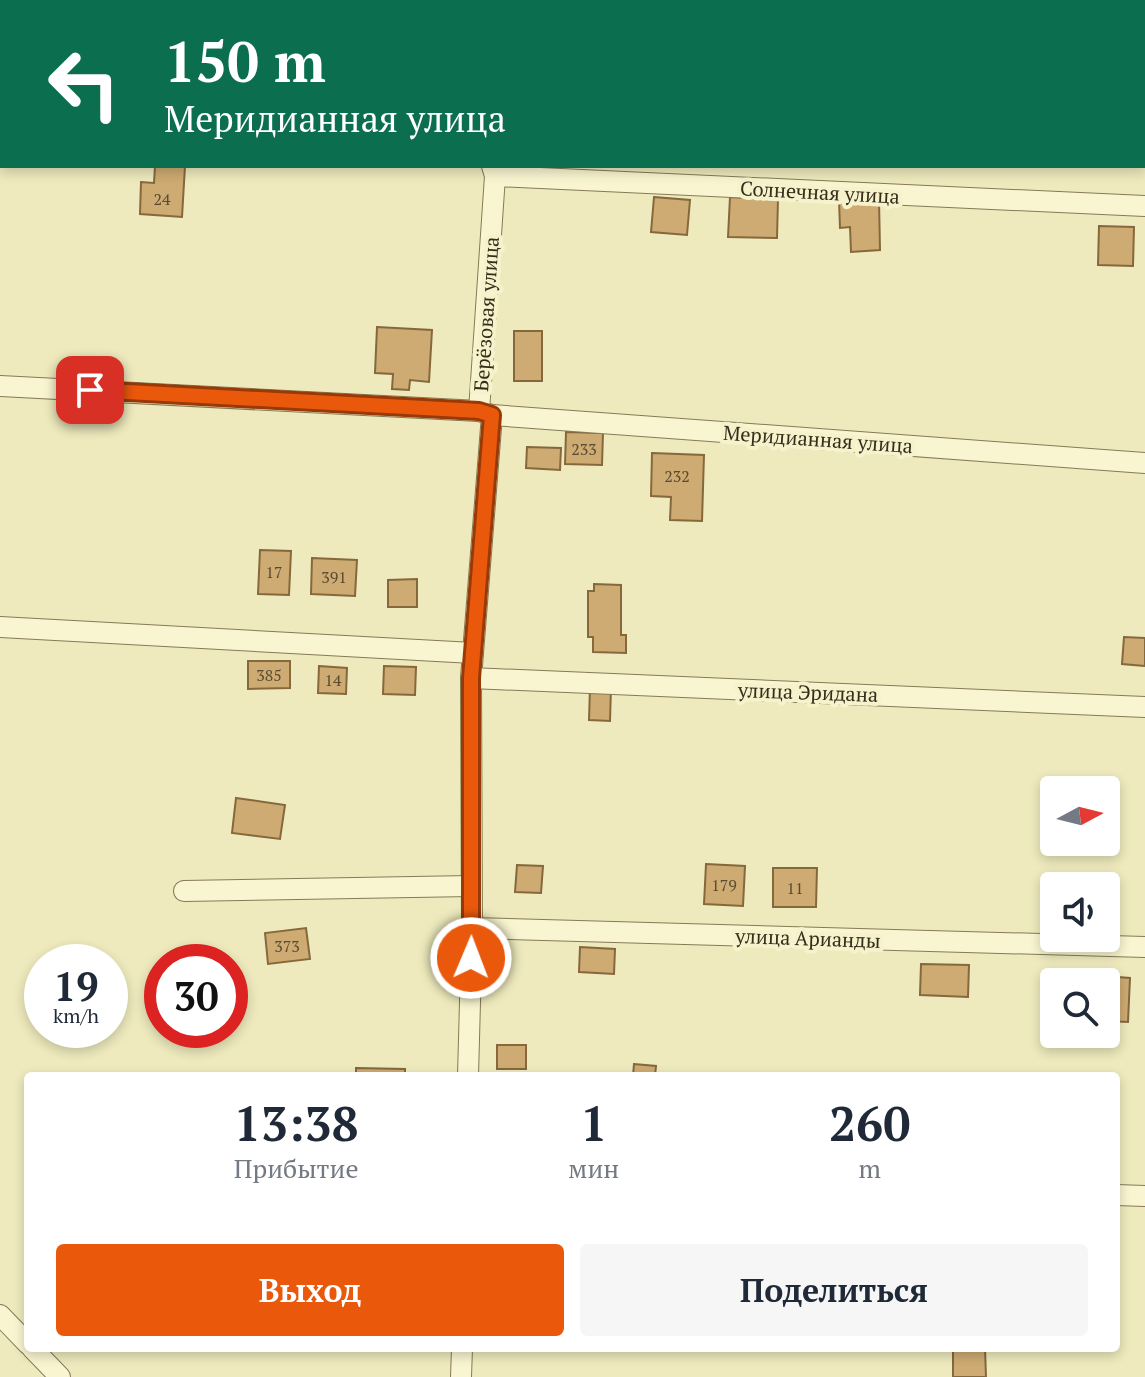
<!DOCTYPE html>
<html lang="ru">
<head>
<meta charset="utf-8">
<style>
	body { margin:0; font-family:"PT Serif",serif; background:#f6f6f7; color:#1f2937; height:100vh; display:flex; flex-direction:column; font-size:30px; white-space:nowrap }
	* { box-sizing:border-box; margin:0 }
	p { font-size:26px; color:#747a83 }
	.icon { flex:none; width:44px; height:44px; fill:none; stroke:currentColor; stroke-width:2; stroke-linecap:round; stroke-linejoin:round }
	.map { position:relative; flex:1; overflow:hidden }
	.details { position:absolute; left:24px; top:1072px; width:1096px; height:280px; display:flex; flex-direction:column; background:#fff; border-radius:8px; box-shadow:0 4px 12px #0003 }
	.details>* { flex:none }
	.guide { position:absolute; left:0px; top:0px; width:1146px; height:168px; box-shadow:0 4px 12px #0003; background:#0b6e4f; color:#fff; overflow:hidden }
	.needle { width:52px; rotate:83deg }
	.buttons { position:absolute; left:1040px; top:776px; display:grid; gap:16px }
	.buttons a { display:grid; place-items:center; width:80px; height:80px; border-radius:8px; background:#fff; box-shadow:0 4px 12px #0003; font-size:40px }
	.speed { position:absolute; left:24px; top:944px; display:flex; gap:16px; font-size:40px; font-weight:700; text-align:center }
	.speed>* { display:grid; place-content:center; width:104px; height:104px; border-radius:50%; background:#fff; box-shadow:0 4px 12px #0003; line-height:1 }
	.speed small { font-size:20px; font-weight:400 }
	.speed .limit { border:12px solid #d22; background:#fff; color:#111 }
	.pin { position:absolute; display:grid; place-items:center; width:68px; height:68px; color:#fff; margin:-34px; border-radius:16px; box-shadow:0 4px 12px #0006 }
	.me { position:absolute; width:88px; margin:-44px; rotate:1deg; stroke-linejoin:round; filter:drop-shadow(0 0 6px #0008) }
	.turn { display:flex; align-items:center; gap:28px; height:168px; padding:0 32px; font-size:36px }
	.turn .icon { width:104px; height:104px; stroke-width:2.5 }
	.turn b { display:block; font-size:56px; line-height:68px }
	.eta { display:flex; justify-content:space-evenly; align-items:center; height:136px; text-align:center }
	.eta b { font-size:48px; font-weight:600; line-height:56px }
	.cta { display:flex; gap:16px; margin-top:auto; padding:16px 32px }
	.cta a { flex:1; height:92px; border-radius:8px; background:#ea580c; color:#fff; font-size:32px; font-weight:600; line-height:92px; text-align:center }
	.cta a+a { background:#f6f6f7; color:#1f2937 }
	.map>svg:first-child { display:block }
</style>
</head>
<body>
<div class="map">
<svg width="1145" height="1377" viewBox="0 0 1145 1377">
	<rect width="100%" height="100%" fill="#eeeabd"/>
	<!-- building -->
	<g fill="#cdab72" stroke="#85683c" stroke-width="2">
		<polygon points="155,166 185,166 182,217 140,214 141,182 154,183"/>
		<polygon points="654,197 690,200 687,235 651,232"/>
		<polygon points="730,197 778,199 777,238 728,237"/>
		<polygon points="879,199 880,250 851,252 850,227 840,228 839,200"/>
		<polygon points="1099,226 1134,227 1133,266 1098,265"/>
		<polygon points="377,327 432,330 429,382 410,380 409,390 392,389 393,374 375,373"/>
		<rect x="514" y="331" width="28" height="50"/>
		<polygon points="566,432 603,433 602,465 565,464"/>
		<polygon points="527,447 561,448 560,470 526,468"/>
		<polygon points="652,453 704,455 702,521 670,520 671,497 651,496"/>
		<polygon points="260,550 291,551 289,595 258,594"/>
		<polygon points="312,558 357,560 355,596 311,594"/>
		<polygon points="417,579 417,607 388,607 388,580"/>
		<polygon points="594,584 621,585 621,635 626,635 626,653 593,652 593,637 588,637 588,591 594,591"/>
		<polygon points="1124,637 1145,638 1145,666 1122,664"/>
		<polygon points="248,661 290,661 290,688 248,689"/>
		<polygon points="319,666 347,668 346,694 318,693"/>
		<polygon points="384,666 416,667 415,695 383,694"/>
		<polygon points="590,687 611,688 610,721 589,720"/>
		<polygon points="236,798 285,805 280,839 232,833"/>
		<polygon points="706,864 745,866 743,906 704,904"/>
		<polygon points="517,865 543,866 541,893 515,892"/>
		<polygon points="773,868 817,868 816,907 773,907"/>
		<polygon points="306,928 310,959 268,964 265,933"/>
		<polygon points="580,947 615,949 614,974 579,972"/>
		<polygon points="921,964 969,965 968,997 920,995"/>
		<polygon points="1090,975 1130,978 1128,1022 1106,1021 1106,982 1090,982"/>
		<rect x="497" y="1045" width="29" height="24"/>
		<polygon points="634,1064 656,1066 655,1076 633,1076"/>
		<polygon points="356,1068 405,1069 405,1076 356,1076"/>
		<polygon points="953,1348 985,1348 986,1377 953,1377"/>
	</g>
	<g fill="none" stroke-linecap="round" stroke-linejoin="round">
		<!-- minor casing -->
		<g stroke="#867a56" stroke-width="22">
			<g id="minor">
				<polyline points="497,2 497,0"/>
				<polyline points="0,133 2,133"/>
				<polyline points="495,176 1145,206"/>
				<polyline points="0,386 479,411"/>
				<polyline points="492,415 1145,463"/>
				<polyline points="0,627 473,653"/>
				<polyline points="471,678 1145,707"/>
				<polyline points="184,891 471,886"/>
				<polyline points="472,928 1145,947"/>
				<polyline points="468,1076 472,928 471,678 492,415 479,411 495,176 492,166"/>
				<polyline points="1116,1195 1145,1196"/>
				<polyline points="0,1315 28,1344"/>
				<polyline points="32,1348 60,1377"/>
				<polyline points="461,1377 462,1348"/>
			</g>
		</g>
		<!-- minor -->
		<use href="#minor" stroke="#f9f5d0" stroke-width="20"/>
	</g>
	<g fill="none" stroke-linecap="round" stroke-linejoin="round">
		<!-- route casing -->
		<g stroke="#983908" stroke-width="20">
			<polyline id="route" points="90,390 479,411 492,415 471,678 471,958"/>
		</g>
		<!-- route -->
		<use href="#route" stroke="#ea580c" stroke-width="14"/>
	</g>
	<g text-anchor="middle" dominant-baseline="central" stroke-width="8" stroke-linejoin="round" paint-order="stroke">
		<!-- number labels -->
		<g font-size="16" fill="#5b4c31">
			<text x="162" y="199">24</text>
			<text x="584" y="449">233</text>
			<text x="677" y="476">232</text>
			<text x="274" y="572">17</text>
			<text x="334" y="577">391</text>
			<text x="269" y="675">385</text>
			<text x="333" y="680">14</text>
			<text x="724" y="885">179</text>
			<text x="795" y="888">11</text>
			<text x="287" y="946">373</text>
		</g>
		<!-- street labels -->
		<g font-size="20" fill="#352d1b" stroke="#f5f2cc">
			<text transform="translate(820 192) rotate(3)">Солнечная улица</text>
			<text transform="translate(486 314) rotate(-86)">Берёзовая улица</text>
			<text transform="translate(818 439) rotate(4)">Меридианная улица</text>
			<text transform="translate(808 692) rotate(2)">улица Эридана</text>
			<text transform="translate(808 938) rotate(2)">улица Арианды</text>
		</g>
	</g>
</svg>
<div class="buttons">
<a><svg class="needle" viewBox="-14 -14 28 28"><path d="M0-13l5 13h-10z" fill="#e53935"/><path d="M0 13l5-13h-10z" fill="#747a83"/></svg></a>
<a><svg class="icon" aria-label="sound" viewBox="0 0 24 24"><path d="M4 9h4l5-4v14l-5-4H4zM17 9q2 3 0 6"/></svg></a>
<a><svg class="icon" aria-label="search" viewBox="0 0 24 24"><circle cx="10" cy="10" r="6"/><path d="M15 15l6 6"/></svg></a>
</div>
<div class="speed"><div>19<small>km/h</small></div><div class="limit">30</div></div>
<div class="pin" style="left:90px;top:390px;background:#d93025"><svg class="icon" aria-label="arrive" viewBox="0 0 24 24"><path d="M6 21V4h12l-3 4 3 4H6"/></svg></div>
<svg class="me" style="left:471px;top:958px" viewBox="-20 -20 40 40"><circle r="17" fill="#ea580c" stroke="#fff" stroke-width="3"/><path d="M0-11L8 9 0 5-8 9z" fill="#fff"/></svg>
<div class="guide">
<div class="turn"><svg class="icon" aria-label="left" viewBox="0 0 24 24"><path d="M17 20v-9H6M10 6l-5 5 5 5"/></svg><div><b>150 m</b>Меридианная улица</div></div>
</div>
<section class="details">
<div class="eta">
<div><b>13:38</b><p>Прибытие</p></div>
<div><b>1</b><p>мин</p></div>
<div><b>260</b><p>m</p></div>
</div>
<div class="cta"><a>Выход</a><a>Поделиться</a></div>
</section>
</div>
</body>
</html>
